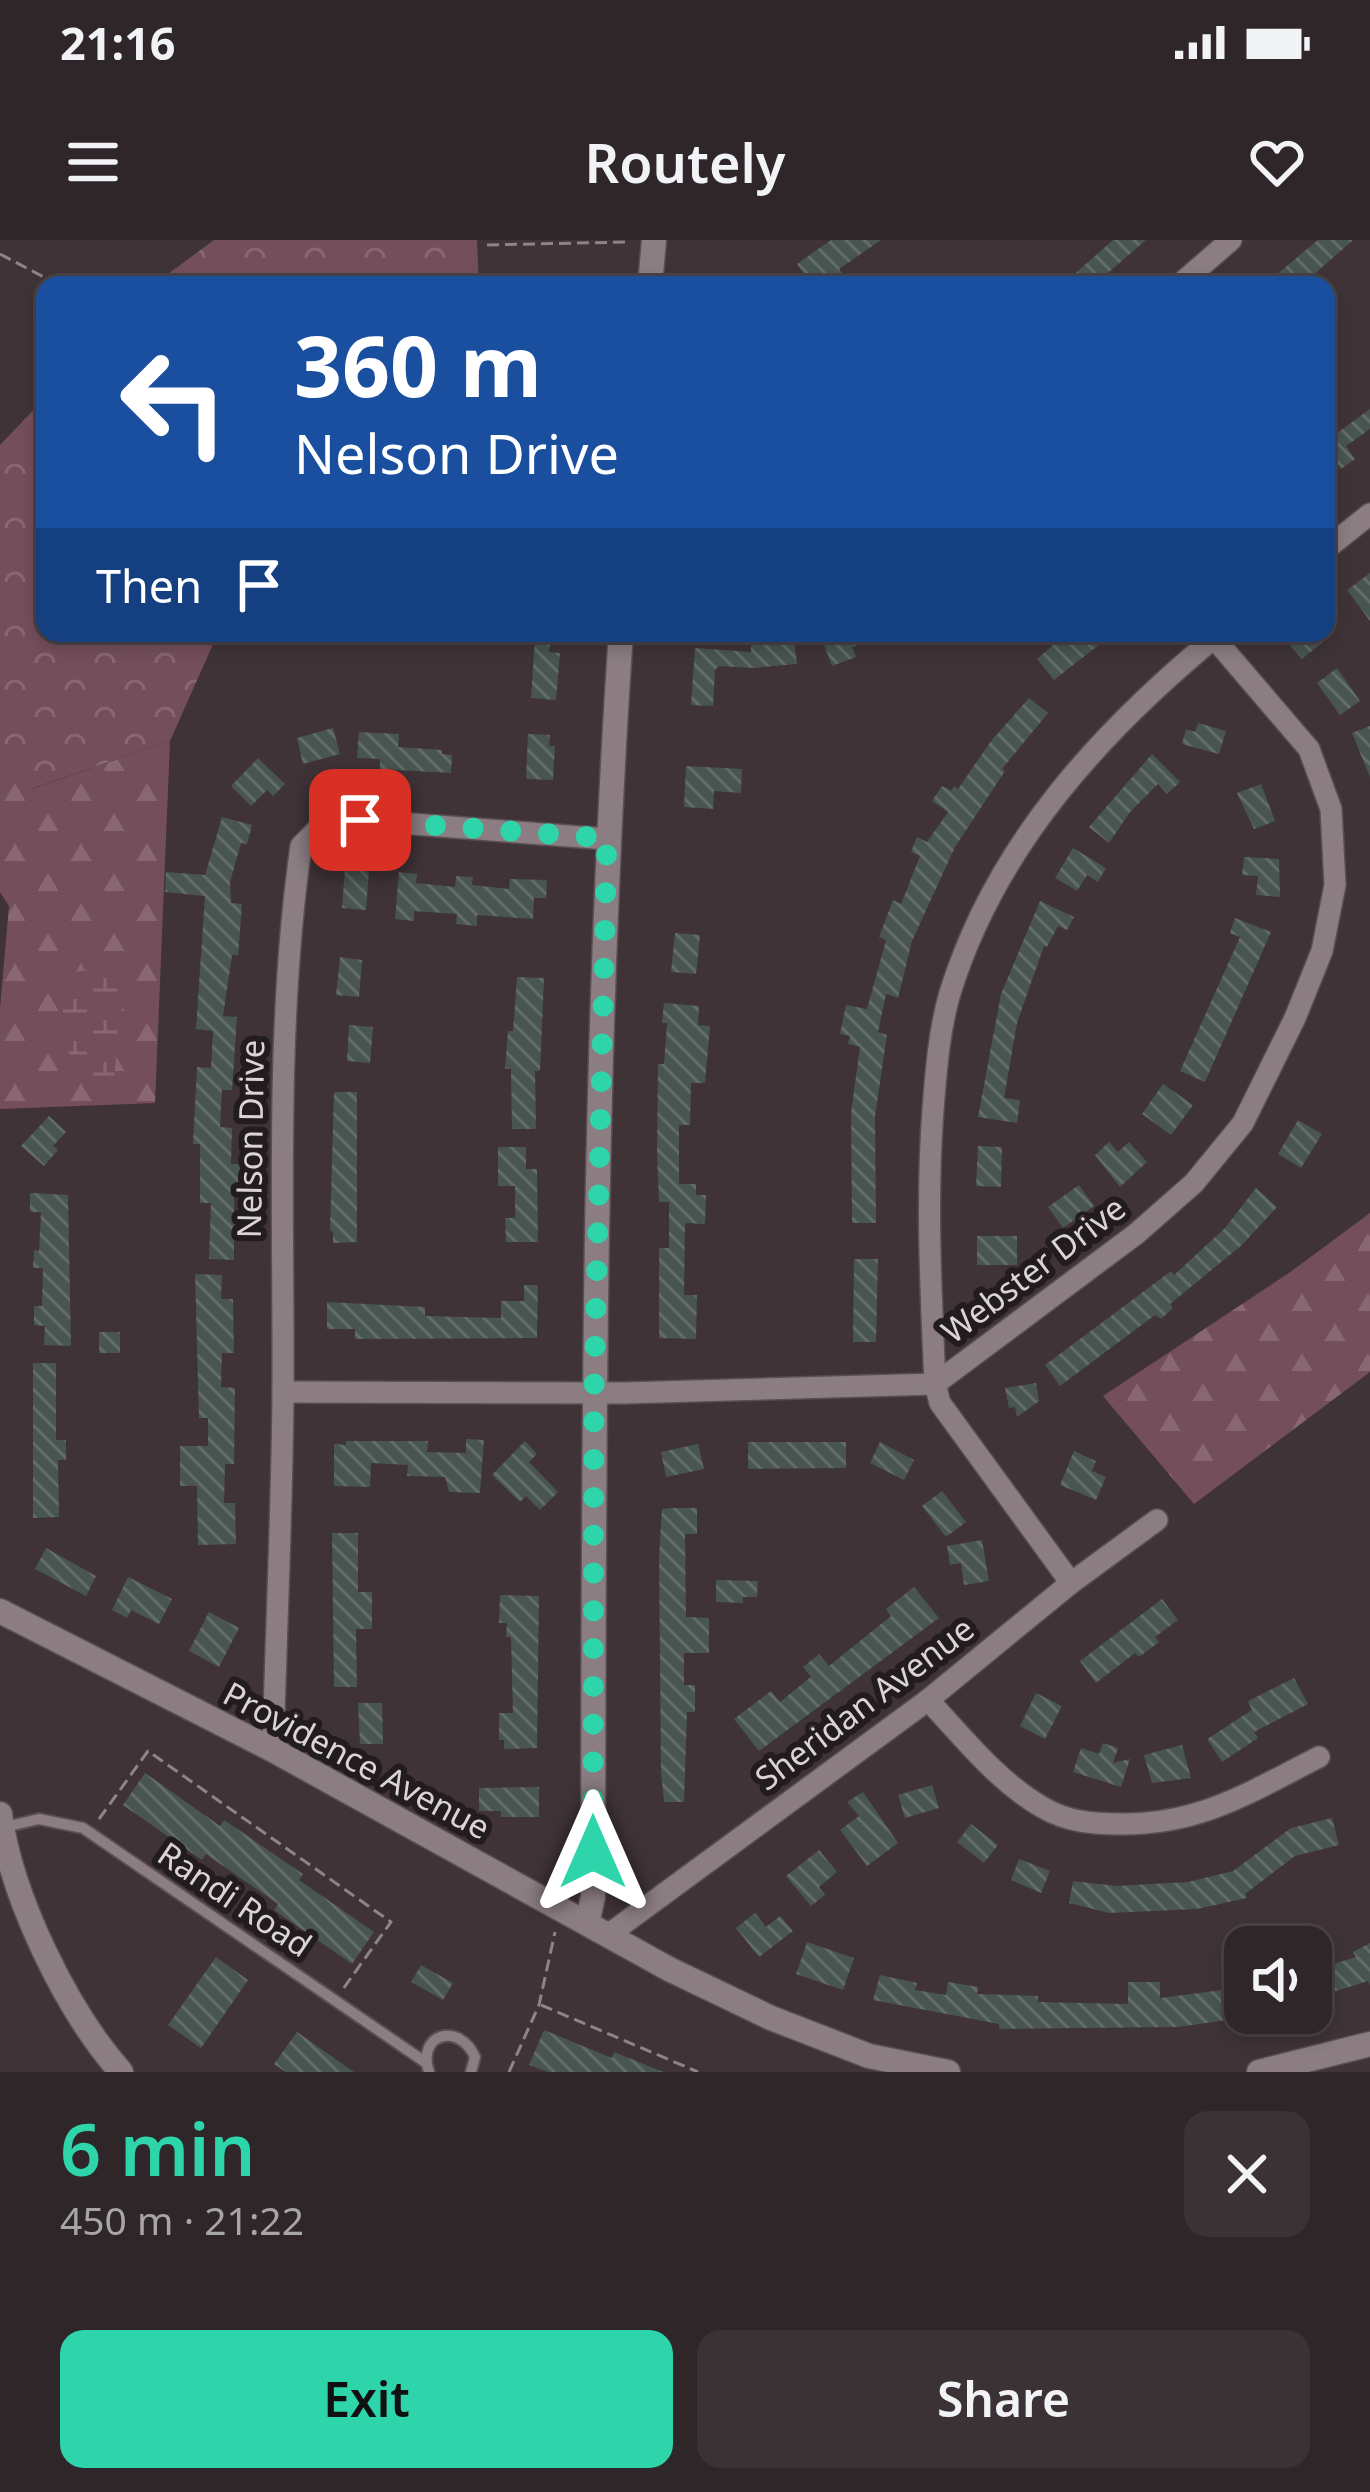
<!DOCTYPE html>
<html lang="en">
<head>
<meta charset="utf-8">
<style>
	body { margin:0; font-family:"Noto Sans",sans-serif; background:#3b3235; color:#f1f3f6; height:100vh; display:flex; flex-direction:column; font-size:45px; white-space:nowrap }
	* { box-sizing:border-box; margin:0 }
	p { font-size:39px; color:#a7a5a8 }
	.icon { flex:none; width:66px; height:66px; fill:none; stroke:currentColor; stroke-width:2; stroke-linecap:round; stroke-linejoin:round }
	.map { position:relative; height:1832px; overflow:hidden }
	.details { display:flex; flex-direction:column; background:#2f2629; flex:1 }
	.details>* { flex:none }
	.top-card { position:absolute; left:36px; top:36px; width:1299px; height:366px; border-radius:24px; box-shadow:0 6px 18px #0003,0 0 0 3px #4a4346; background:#1a4fa0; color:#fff; overflow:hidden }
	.buttons { position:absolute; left:1224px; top:1686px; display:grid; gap:24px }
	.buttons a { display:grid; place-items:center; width:108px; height:108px; border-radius:24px; background:#2f2629; box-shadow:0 6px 18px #0003,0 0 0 3px #4a4346; font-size:60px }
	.pin { position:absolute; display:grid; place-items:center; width:102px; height:102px; color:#fff; margin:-51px; border-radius:24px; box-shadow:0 6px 18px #0006 }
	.me { position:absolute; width:132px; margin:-66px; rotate:0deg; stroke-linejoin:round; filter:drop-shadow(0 0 9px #0008) }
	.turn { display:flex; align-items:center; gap:42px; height:252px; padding:0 60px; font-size:54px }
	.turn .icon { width:156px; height:156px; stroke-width:2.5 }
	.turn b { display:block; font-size:84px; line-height:102px }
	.then { display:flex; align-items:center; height:114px; padding:0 60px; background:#0003; gap:24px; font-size:45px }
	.round { display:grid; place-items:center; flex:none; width:126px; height:126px; border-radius:24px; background:#3b3235 }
	.summary { display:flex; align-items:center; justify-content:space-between; height:204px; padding:0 60px }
	h1 { font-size:72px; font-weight:600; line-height:90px; color:#2ed4aa }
	.cta { display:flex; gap:24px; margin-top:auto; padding:24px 60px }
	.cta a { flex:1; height:138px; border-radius:24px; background:#2ed4aa; color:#111; font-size:48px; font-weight:600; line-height:138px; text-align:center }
	.cta a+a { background:#3b3235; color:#f1f3f6 }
	.status { display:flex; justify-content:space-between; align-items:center; height:84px; padding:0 60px; background:#2f2629; direction:ltr }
	.status svg { height:33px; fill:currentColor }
	header { display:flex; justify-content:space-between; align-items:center; height:156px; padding:0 60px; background:#2f2629; font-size:54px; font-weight:600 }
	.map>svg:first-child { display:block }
</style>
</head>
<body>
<div class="status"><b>21:16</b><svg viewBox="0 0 49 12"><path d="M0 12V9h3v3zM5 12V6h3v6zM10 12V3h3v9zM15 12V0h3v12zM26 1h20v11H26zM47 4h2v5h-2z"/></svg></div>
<header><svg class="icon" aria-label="menu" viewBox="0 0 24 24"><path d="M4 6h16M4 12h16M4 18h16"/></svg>Routely<svg class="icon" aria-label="heart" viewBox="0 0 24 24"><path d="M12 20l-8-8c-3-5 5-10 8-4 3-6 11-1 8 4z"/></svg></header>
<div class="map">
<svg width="1370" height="1832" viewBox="0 0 1370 1832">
	<defs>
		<pattern id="forest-firs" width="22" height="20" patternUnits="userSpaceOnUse" patternTransform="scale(3)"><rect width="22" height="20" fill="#754e5c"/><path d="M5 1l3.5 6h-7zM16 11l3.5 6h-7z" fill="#886773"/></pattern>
		<pattern id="wetland-marsh" width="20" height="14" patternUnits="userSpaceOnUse" patternTransform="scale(3)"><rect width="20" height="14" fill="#754e5c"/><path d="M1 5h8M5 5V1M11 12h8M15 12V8" fill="none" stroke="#886773"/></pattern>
		<pattern id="park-crowns" width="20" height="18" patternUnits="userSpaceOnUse" patternTransform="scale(3)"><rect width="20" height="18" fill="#754e5c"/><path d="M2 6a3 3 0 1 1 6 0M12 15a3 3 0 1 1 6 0" fill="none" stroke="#886773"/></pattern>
		<pattern id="building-back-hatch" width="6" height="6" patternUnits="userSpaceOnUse" patternTransform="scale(3)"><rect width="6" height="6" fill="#485550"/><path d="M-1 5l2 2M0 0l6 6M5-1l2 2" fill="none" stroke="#626d68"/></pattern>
	</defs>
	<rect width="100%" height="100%" fill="#3f3337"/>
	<!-- forest -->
	<g fill="url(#forest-firs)">
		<polygon points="170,501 155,863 0,869 0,768 9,666 0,652 0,517 32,549"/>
		<polygon points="1370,973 1370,1132 1194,1264 1103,1156 1289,1033"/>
	</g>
	<!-- wetland -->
	<path fill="url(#wetland-marsh)" d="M94,728L118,746L122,768L113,845C55,826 52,782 75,732Z"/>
	<!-- park -->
	<g fill="url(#park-crowns)">
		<polygon points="214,0 477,0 479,45 153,45"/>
		<polygon points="45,158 45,393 218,393 170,501 31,549 0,517 0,205"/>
	</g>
	<!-- building -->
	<g fill="url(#building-back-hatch)">
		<polygon points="831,0 881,0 839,29 842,34 830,42 824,33 811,43 797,24"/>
		<polygon points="1113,0 1146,0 1094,45 1062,45"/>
		<polygon points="1318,0 1353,0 1302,45 1264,45"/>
		<polygon points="1370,169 1370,189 1346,206 1355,219 1341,229 1337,223 1326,231 1326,201"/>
		<polygon points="1370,333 1370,381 1347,350"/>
		<polygon points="846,393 886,393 852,407 856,417 832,426 823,402"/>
		<polygon points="1076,393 1114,393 1054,440 1037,419 1061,398 1065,403"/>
		<polygon points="1301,393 1334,393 1302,419 1288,403"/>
		<polygon points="535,399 550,400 549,412 560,413 556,460 531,458"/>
		<polygon points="794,401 797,424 752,428 719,426 715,430 713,466 691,465 695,408 751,412 751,405"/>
		<polygon points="1337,428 1360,461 1340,475 1317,443"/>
		<polygon points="1029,458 1048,473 1002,529 1005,531 955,607 912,701 898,758 886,754 878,792 887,795 875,876 876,983 852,983 851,873 860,807 848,804 850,796 840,794 846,765 867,769 886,700 879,697 893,660 901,664 920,616 911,612 917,597 927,602 948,572 932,561 942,546 951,551 954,546 958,549 991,501"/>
		<polygon points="1198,483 1226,491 1219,514 1182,504 1186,489 1195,492"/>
		<polygon points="1370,486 1370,537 1352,493"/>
		<polygon points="333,488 340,514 303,524 297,498"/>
		<polygon points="359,492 399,494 398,507 442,510 442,514 452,515 451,533 380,529 380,519 357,518"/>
		<polygon points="528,494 550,495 549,506 555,506 553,540 526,539"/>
		<polygon points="1152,514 1180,542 1167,554 1158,544 1130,572 1109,603 1089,587"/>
		<polygon points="258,518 285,544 273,556 267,550 251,566 231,546"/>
		<polygon points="686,526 742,529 741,553 714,551 713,569 684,567"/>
		<polygon points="1261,544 1275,581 1254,589 1237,553"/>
		<polygon points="222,577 252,585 247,604 241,603 230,642 231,663 242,664 238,715 232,715 223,776 237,777 232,850 222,850 220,887 232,888 231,924 240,924 240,942 234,943 234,1020 209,1019 211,963 200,963 200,904 193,904 197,827 211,828 213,791 196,789 205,656 165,652 166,632 205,635"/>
		<polygon points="1073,608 1106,628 1098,642 1087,635 1077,651 1055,638"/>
		<polygon points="1244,617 1279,619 1280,657 1256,655 1258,636 1242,635"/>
		<polygon points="345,629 369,631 366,670 342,668"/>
		<polygon points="399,632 417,634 416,643 455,647 456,636 473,637 472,645 509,649 510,639 547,640 546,658 534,658 533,679 477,675 477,686 456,684 457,674 414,671 414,681 395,679"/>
		<polygon points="1040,661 1074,677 1067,690 1058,686 1047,707 1044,706 1017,783 1004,858 1020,860 1017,883 978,877 1001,754"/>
		<polygon points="1235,678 1271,692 1205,842 1180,831 1240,697 1230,693"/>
		<polygon points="675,693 700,695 696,734 671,732"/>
		<polygon points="340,717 362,720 359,757 336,755"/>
		<polygon points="517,737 544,738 540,831 535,831 536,889 512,889 511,829 505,829 508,791 513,791"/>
		<polygon points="664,763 699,766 698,785 710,786 705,843 691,843 690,885 679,885 679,944 696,944 696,955 706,955 705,984 685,983 684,1055 697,1055 696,1099 659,1098 659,1008 669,1008 669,962 659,962 657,913 658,824 664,824 667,783 662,783"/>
		<polygon points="349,785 373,787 370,823 347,821"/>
		<polygon points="1163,844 1193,865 1171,895 1142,874"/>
		<polygon points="334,852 357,852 357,1002 333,1003 333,991 330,991"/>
		<polygon points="49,876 66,892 53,906 58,910 44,926 21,906"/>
		<polygon points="1298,880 1322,894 1301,928 1278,914"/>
		<polygon points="1109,902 1118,912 1129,902 1147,922 1120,947 1095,915"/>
		<polygon points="978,906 1002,907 1001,947 976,946"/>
		<polygon points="498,907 526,907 526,929 537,929 538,1002 506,1002 505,978 515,978 515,946 498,946"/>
		<polygon points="1079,945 1094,966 1063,988 1048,967"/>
		<polygon points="1256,948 1277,967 1242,1005 1170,1064 1173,1068 1161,1079 1155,1075 1060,1146 1045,1125 1171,1031 1174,1035 1225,988"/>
		<polygon points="30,953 68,955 71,1106 44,1105 45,1086 34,1085 34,1066 42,1066 43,1028 33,1028 34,1010 39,1011 41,972 30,972"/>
		<rect x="977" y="996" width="40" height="29"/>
		<polygon points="854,1019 878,1019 876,1102 853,1102"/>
		<polygon points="195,1034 222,1035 221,1059 233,1059 234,1113 222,1113 221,1147 235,1148 234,1224 225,1224 224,1263 235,1263 236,1304 198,1305 197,1246 180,1246 180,1206 208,1206 208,1178 199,1178"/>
		<polygon points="524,1045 538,1045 537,1098 355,1099 355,1089 327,1089 327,1062 425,1067 425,1076 501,1078 501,1061 524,1061"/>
		<rect x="99" y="1092" width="21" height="21"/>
		<polygon points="33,1123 56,1123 56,1200 66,1200 66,1220 58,1220 59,1277 33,1278"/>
		<polygon points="1036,1143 1039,1161 1017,1177 1015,1167 1009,1168 1005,1148"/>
		<polygon points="466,1199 484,1200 480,1253 449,1252 445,1237 407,1236 408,1225 371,1223 370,1247 334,1246 334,1204 346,1205 346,1201 428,1201 427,1212 466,1213"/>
		<polygon points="525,1201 537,1214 529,1222 558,1252 540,1270 526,1256 520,1262 492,1235"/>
		<polygon points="748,1202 846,1202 846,1228 748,1229"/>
		<polygon points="880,1202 914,1220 904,1240 870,1223"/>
		<polygon points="698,1204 704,1229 666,1237 661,1212"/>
		<polygon points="1074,1211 1096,1221 1092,1231 1106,1237 1096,1260 1060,1245"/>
		<polygon points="942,1251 966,1282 946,1297 922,1266"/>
		<polygon points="671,1268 697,1268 697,1294 685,1294 686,1377 709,1378 709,1413 684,1413 684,1445 695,1445 695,1472 687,1472 684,1562 664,1562 661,1532 659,1317 662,1269"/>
		<polygon points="332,1293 358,1293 358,1352 372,1352 372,1389 356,1389 357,1447 334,1447"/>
		<polygon points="982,1300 989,1341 964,1345 961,1323 950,1325 947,1306"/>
		<polygon points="46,1308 96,1336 86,1356 35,1329"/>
		<polygon points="128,1337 172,1359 159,1384 131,1370 127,1378 112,1370"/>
		<polygon points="716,1340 758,1341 757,1357 743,1357 743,1363 716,1362"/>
		<polygon points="914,1347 939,1378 759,1511 734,1479 771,1451 780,1462 811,1437 803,1427 819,1414 829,1426 891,1376 886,1369"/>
		<polygon points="500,1355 539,1356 537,1508 504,1509 504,1500 499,1500 499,1473 513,1473 511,1397 506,1397 507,1383 499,1383"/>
		<polygon points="1162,1359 1178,1380 1155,1397 1159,1402 1139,1417 1135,1413 1096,1443 1080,1421"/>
		<polygon points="209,1372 239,1388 219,1427 189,1411"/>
		<polygon points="1294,1438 1308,1464 1254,1492 1258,1498 1222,1522 1207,1499 1252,1470 1248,1461"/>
		<polygon points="1036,1453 1062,1466 1045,1499 1020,1486"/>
		<polygon points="358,1463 382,1463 383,1504 360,1504"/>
		<polygon points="1103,1503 1118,1508 1113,1523 1130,1519 1121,1547 1073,1532 1081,1508 1099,1514"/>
		<polygon points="1182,1505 1191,1538 1152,1543 1144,1515"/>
		<polygon points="145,1533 220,1586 224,1580 303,1634 299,1640 374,1692 352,1724 274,1670 278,1664 206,1614 202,1620 123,1565"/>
		<polygon points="932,1545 939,1568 905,1578 898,1555"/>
		<polygon points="539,1547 539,1577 501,1577 501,1571 479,1571 479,1548"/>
		<polygon points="863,1552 898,1603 867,1626 840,1590 859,1576 847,1562"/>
		<polygon points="1332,1578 1339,1605 1295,1616 1245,1654 1247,1658 1197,1669 1109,1673 1069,1663 1073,1641 1117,1646 1188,1642 1233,1631 1291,1588"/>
		<polygon points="971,1584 998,1605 984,1623 957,1602"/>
		<polygon points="819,1610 837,1632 819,1647 825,1655 811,1666 786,1636"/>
		<polygon points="1019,1619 1050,1631 1041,1653 1011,1640"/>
		<polygon points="755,1673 766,1687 780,1676 793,1691 759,1717 736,1688"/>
		<polygon points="807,1702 854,1718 843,1750 796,1734"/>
		<polygon points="1370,1703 1370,1745 1368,1741 1311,1759 1311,1731 1356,1717 1353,1712"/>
		<polygon points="216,1717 248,1740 201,1808 168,1785"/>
		<polygon points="421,1725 453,1743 443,1760 411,1742"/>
		<polygon points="880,1735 917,1743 915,1750 946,1755 948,1742 978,1747 977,1754 1038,1756 1038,1762 1128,1764 1128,1742 1160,1742 1160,1758 1222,1750 1227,1780 1178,1787 999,1789 999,1784 873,1760"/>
		<polygon points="544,1790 612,1818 614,1812 663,1832 548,1832 529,1825"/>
		<polygon points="297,1792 354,1832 286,1832 274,1824"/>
	</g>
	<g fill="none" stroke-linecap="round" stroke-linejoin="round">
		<!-- service casing -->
		<g stroke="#584f52" stroke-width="14">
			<g id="service">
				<polyline points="5,1587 39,1579 83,1588 425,1822"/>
				<path d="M429,1832C416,1794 459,1781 475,1817L471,1832"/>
			</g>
		</g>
		<!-- minor casing -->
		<g stroke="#584f52" stroke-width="24">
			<g id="minor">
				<polyline points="1179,45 1231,0"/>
				<polyline points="1326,309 1370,274"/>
				<polyline points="283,1152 624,1153 935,1144 1136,994 1194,943 1243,883 1295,778 1322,711 1335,645 1331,569 1309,509 1214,398"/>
				<path d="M1071,1343L940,1163L935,1144C931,1052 926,962 933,870C936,832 939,790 950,753C996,604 1102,490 1220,393"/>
				<path d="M928,1460C963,1497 997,1541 1042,1567C1067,1582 1093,1584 1122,1584C1202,1584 1250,1552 1319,1517"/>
				<path d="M273,1510C276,1392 282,1273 283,1154C284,971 275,788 301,606L323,584L360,580L607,599"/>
				<polyline points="608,1695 928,1460 1071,1343 1157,1280"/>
			</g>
		</g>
		<!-- tertiary casing -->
		<g stroke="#584f52" stroke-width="27">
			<g id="tertiary">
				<polyline points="650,45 654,0"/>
				<polyline points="0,1371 273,1510 669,1729 771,1778 869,1816 948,1832"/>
				<path d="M0,1574C11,1656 66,1770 121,1832"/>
				<path d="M587,1683L593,1657C594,1236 592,814 621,393"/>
				<polyline points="1259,1832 1370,1804"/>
			</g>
		</g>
		<!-- path -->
		<g stroke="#8d8487" stroke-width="3" stroke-dasharray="12 6" stroke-linecap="butt">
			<polyline points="487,5 629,2"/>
			<polyline points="0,14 59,45"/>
			<polyline points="99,1579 148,1511 391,1682 343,1749"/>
			<polyline points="541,1765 698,1832"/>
			<polyline points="509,1832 539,1765 555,1692"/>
		</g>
		<!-- service -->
		<use href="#service" stroke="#8b7d82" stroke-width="10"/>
		<!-- minor -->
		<use href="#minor" stroke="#8b7d82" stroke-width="21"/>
		<!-- tertiary -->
		<use href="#tertiary" stroke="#8b7d82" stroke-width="24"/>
	</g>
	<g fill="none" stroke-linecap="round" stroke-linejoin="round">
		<!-- route -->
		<polyline stroke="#2ed4aa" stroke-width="21" stroke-dasharray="0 37.8" points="360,580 607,598 594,1153 593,1612"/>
	</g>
	<g text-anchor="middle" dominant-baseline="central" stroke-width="12" stroke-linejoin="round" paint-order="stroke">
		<!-- street labels -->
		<g font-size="33" fill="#dbd4d6" stroke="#221c1e">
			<text transform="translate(250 899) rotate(-89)">Nelson Drive</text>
			<text transform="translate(1033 1029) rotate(-37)">Webster Drive</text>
			<text transform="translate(864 1463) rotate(-37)">Sheridan Avenue</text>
			<text transform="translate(357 1520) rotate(28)">Providence Avenue</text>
			<text transform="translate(235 1659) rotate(34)">Randi Road</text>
		</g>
	</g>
</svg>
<div class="buttons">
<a><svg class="icon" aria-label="sound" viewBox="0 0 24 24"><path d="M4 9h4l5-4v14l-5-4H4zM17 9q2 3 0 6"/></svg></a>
</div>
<div class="pin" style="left:360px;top:580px;background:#d93025"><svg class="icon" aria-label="arrive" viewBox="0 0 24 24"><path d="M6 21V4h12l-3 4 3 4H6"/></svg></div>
<svg class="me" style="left:593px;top:1612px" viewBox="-20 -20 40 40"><path d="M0-17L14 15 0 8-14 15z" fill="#2ed4aa" stroke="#fff" stroke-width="4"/></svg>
<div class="top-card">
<div class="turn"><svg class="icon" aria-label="left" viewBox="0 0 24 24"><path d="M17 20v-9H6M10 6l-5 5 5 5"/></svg><div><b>360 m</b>Nelson Drive</div></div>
<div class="then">Then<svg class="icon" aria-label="arrive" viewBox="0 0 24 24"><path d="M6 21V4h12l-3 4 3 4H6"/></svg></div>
</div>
</div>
<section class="details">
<div class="summary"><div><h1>6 min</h1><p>450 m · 21:22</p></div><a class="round"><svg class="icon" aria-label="close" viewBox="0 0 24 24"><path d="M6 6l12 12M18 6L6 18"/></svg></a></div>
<div class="cta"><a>Exit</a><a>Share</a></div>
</section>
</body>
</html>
